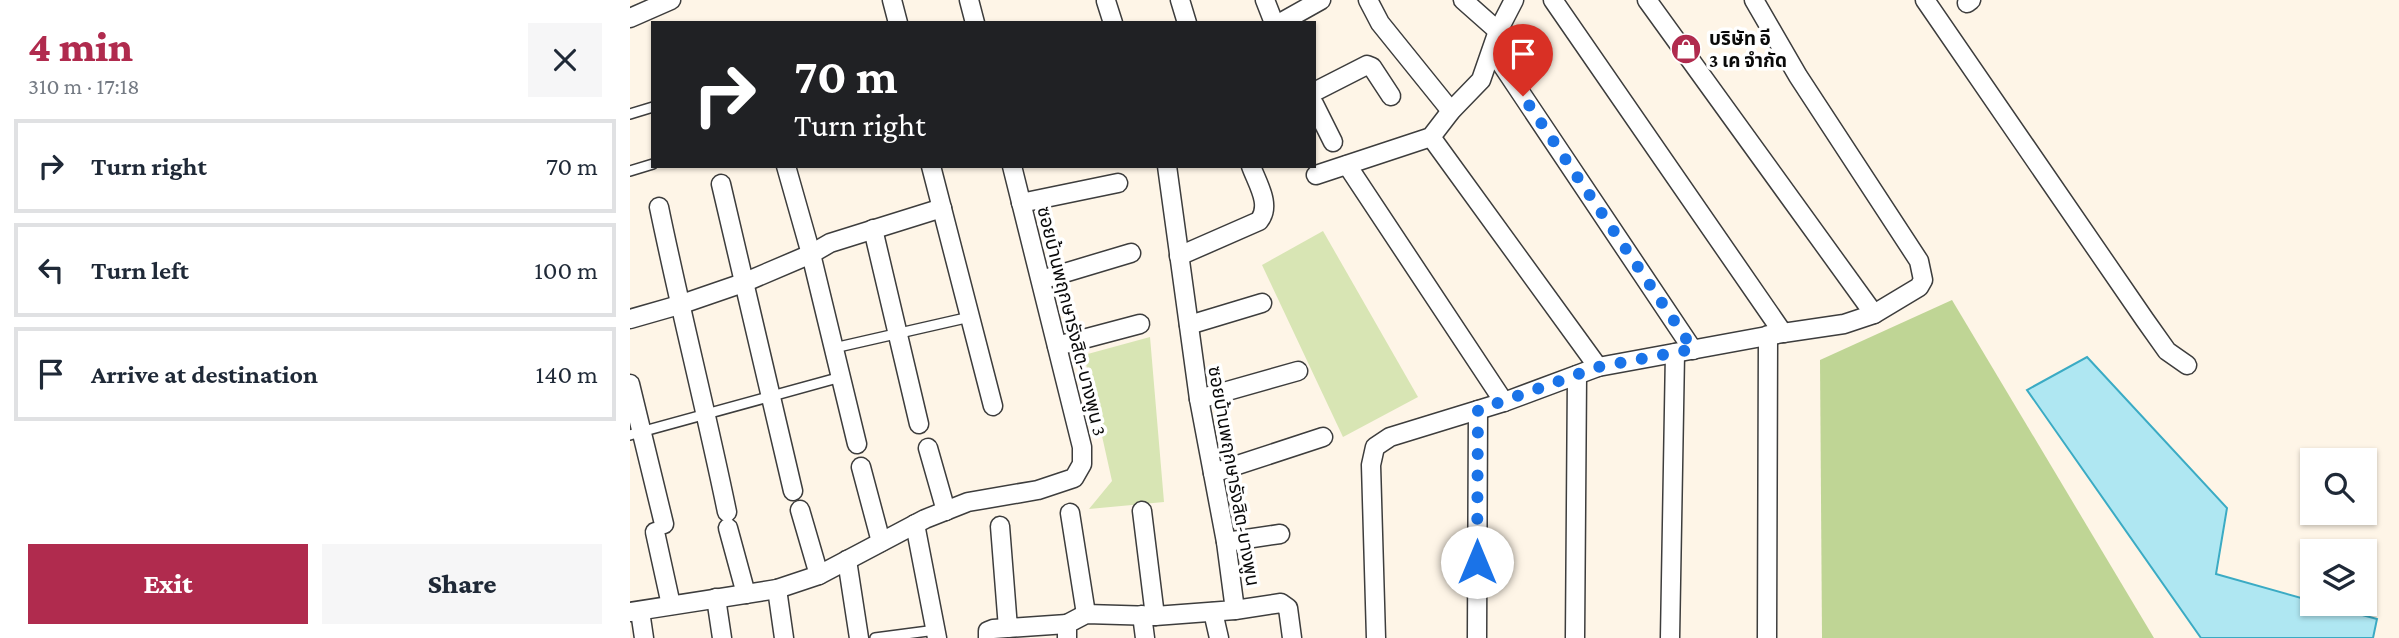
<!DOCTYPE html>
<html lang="en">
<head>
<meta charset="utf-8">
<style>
	body { margin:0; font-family:"Crimson Pro","Noto Sans Thai",serif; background:#f6f6f7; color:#1f2937; height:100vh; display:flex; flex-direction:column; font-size:26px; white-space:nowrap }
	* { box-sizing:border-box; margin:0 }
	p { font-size:23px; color:#747a83 }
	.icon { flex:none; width:38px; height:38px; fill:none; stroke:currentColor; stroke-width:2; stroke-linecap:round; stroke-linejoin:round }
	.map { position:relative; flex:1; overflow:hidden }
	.details { display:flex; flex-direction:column; background:#fff; width:630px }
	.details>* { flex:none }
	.top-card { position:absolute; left:21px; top:21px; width:665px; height:147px; border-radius:0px; box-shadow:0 2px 5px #0004; background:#202124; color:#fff; overflow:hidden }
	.controls { position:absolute; left:1670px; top:448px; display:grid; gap:14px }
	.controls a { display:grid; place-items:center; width:77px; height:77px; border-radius:0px; background:#fff; box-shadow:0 2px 5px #0004; font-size:35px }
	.pin { position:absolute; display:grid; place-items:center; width:60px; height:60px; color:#fff; margin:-72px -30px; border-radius:50% 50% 50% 0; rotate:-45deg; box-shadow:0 0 7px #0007 }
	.pin .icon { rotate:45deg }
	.me { position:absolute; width:77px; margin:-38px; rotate:0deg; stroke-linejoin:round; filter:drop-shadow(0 0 5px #0008) }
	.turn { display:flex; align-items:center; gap:24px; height:147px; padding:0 28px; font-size:32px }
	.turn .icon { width:91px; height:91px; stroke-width:2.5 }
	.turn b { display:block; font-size:49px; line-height:60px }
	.round { display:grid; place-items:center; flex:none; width:74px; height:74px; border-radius:0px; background:#f6f6f7 }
	.overview { display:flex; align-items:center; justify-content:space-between; height:119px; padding:0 28px }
	h1 { font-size:42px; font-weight:800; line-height:52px; color:#b02b4e }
	.primary-button { display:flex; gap:14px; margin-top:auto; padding:14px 28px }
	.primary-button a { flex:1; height:80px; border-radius:0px; background:#b02b4e; color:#fff; font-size:28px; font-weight:800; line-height:80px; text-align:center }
	.primary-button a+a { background:#f6f6f7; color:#1f2937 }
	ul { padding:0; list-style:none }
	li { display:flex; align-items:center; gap:21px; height:94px; margin:0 14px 10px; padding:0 14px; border:4px solid #e0e1e3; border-radius:0px }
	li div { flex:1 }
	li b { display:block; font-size:26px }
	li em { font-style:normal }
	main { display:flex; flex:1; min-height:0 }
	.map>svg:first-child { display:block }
</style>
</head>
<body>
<main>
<section class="details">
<div class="overview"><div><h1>4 min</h1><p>310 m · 17:18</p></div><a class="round"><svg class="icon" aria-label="close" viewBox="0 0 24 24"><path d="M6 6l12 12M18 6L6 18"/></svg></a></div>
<ul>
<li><svg class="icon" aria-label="right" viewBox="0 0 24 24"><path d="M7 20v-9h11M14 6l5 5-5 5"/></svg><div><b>Turn right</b></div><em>70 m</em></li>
<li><svg class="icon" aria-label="left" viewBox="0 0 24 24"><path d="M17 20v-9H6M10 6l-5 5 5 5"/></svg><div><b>Turn left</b></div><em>100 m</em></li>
<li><svg class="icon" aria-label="arrive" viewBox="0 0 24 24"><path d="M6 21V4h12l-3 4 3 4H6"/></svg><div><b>Arrive at destination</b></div><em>140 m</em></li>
</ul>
<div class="primary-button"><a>Exit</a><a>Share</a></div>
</section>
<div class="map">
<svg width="1769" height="638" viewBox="0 0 1769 638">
	<rect width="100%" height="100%" fill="#fef5e7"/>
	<!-- green -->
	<g fill="#d8e5b4">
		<polygon points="693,231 788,397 713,437 632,265"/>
		<polygon points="520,337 534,502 459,509 482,481 454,355"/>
	</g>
	<!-- forest -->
	<polygon fill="#bfd595" points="1322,300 1524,638 1192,638 1190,360"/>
	<!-- water -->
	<polygon fill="#afe7f2" stroke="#3babc4" stroke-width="2" points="1457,357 1597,508 1586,574 1682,601 1682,604 1692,604 1747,619 1743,638 1571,638 1397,390"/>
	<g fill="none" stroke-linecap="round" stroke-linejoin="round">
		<!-- lane casing -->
		<g stroke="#3d3d3d" stroke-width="12">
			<g id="lane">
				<polyline points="0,114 23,107"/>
				<polyline points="0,171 23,164"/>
				<polyline points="204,348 340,317"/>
				<polyline points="0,435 211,377"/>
				<polyline points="245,638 306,630"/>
			</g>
		</g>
		<!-- street casing -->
		<g stroke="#3d3d3d" stroke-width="21">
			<g id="street">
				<polyline points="262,0 268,23"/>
				<polyline points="339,0 345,23"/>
				<polyline points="550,0 557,23"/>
				<polyline points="635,0 644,23"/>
				<polyline points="738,0 750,23 821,111"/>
				<polyline points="833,0 868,31"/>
				<polyline points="923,0 1153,333"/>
				<polyline points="1017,0 1244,314"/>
				<polyline points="1295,0 1515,320 1537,351 1557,365"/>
				<polyline points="476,1 483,23"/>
				<polyline points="1337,3 1341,0"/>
				<polyline points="0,18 41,0"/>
				<polyline points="650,23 691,0"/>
				<polyline points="862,50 1063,350"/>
				<polyline points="684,92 737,65 742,67 761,96"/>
				<polyline points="684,104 703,142"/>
				<polyline points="801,137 968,367"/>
				<polyline points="717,165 874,402"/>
				<polyline points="156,166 181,254 227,444"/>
				<polyline points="301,166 363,406"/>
				<polyline points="686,175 801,137 821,111 851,80 868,31 884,0"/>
				<polyline points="91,184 163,491"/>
				<polyline points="391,203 488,183"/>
				<path d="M29,207C50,309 76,410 97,512"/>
				<polyline points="243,229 289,424"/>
				<path d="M549,256L629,221C642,205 627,183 621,166"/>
				<polyline points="411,280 501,253"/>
				<polyline points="0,319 49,305 113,283 181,254 200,243 312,208"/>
				<polyline points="559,325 632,303"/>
				<polyline points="427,346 510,324"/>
				<polyline points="0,384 34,524"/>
				<polyline points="569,399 668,371"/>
				<polyline points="298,448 316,511"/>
				<polyline points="231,467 251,542"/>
				<polyline points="583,473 693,437"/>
				<polyline points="170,510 189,575"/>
				<polyline points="512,511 525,616"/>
				<polyline points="440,513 456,614"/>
				<polyline points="285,524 307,638"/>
				<polyline points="370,526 378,628"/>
				<polyline points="98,528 116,594"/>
				<polyline points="25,532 41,605"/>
				<polyline points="596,542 650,534"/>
				<polyline points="217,560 229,638"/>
				<polyline points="147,589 154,638"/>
				<polyline points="86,598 92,638"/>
				<polyline points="605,610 651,603 658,608 662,638"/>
				<polyline points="10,611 14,638"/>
				<polyline points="0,612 147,589 189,575 295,519 338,502 408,490 444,478 452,464 452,447 382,166"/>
				<polyline points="583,612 589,638"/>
				<polyline points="512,615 515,638"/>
				<polyline points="358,638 358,631 363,629 437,624"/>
				<polyline points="437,638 437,624 456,614 525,616 605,610 596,542 569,399 537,166"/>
				<polyline points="746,638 741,465 745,447 760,437 874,402 968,367 1153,333 1214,324 1244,314 1289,287 1293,280 1289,261 1168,76 1124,0"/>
				<polyline points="847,638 848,410"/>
				<polyline points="945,638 947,375"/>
				<polyline points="1040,638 1045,353"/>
				<polyline points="1137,638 1138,335"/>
			</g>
		</g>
		<!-- lane -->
		<use href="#lane" stroke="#fff" stroke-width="9"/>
		<!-- street -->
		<use href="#street" stroke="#fff" stroke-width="18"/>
	</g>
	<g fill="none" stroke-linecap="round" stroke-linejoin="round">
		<!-- route -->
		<polyline stroke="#1a73e8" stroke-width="12" stroke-dasharray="0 21.6" points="847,562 848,410 968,367 1063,349 893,96"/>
	</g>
	<!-- icons -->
	<defs>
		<g id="shop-disc" transform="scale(1.575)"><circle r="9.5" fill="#b02b4e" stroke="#fff"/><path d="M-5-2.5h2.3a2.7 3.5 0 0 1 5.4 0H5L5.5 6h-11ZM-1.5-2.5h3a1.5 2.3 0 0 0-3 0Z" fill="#fff"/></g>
	</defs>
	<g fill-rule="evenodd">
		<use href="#shop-disc" x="1056" y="49"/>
	</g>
	<g text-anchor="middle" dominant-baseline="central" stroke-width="7" stroke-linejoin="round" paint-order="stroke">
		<!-- poi labels -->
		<g font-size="19" font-weight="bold" fill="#0a0a0a" stroke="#fff" text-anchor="start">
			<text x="1079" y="38">บริษัท อี<tspan x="1079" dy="22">3 เค จำกัด</tspan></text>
		</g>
		<!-- street labels -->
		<g font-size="19" fill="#0a0a0a" stroke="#fff">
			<text transform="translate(442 321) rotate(76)">ซอยบ้านพฤกษารังสิต-บางพูน 3</text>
			<text transform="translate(604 476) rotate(80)">ซอยบ้านพฤกษารังสิต-บางพูน</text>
		</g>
	</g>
</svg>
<div class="controls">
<a><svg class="icon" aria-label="search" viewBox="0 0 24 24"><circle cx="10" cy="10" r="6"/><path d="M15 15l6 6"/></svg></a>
<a><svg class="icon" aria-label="layers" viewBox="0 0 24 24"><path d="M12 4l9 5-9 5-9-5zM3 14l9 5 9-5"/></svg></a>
</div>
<div class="pin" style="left:893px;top:96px;background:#d93025"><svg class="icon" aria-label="arrive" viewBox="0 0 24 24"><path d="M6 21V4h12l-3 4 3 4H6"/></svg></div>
<svg class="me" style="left:847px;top:562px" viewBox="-20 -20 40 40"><circle r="19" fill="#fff"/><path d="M0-13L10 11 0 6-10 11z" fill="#1a73e8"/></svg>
<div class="top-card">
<div class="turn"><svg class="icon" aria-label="right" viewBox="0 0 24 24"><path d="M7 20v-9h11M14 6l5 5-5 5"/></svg><div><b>70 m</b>Turn right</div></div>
</div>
</div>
</main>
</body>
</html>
